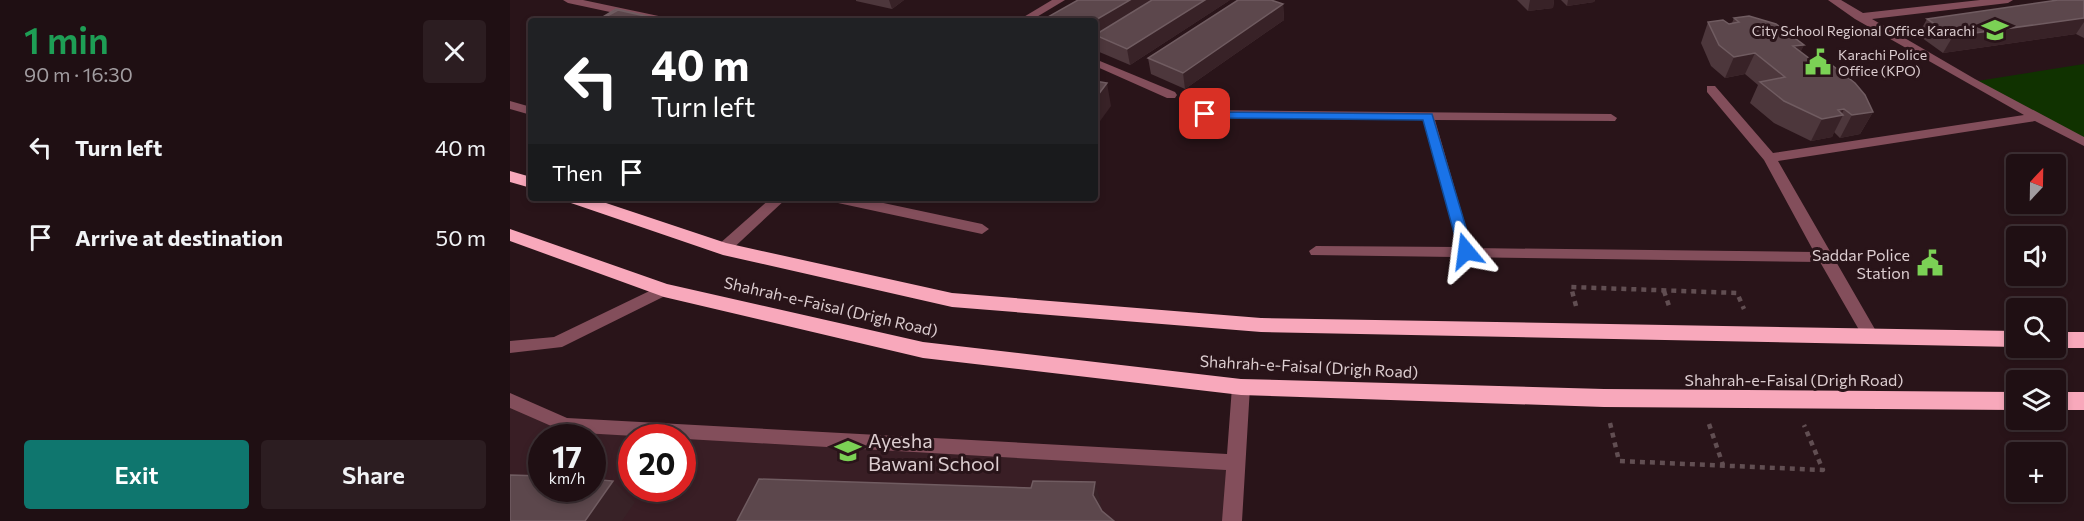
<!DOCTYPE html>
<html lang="en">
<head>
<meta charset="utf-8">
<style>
	body { margin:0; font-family:Commissioner,sans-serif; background:#2c1d21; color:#f1f3f6; height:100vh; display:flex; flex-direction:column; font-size:22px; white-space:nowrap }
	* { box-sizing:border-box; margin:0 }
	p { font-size:20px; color:#a19ca0 }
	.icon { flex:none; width:33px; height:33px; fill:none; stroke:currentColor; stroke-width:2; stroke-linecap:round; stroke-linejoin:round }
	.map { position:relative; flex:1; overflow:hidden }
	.side { display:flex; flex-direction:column; background:#1f0f13; width:510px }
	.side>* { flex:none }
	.guide { position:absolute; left:18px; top:18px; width:570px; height:183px; border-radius:6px; box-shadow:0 3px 9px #0003,0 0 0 2px #3c2f33; background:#202124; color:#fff; overflow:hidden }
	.needle { width:39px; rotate:22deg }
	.fabs { position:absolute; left:1496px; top:154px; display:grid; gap:12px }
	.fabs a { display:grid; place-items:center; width:60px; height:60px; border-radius:6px; background:#1f0f13; box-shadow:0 3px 9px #0003,0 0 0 2px #3c2f33; font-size:30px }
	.speed { position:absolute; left:18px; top:424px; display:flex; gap:12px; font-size:30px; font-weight:700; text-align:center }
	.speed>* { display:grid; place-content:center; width:78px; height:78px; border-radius:50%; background:#1f0f13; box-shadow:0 3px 9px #0003,0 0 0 2px #3c2f33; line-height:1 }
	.speed small { font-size:15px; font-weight:400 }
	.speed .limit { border:9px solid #d22; background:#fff; color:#111 }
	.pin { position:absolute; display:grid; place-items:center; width:51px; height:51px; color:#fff; margin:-26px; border-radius:12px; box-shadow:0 3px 9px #0006 }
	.me { position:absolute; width:66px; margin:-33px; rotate:344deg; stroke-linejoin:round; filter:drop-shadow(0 0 4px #0008) }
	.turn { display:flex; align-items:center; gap:21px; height:126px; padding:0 24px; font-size:27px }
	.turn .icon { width:78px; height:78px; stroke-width:2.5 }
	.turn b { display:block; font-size:42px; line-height:51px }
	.then { display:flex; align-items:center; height:57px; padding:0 24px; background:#0003; gap:12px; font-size:22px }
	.round { display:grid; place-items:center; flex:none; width:63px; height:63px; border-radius:6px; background:#2c1d21 }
	.overview { display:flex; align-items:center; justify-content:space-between; height:102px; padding:0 24px }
	h1 { font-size:36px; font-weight:600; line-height:45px; color:#1e9e55 }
	.primary-button { display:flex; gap:12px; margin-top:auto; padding:12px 24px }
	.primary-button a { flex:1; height:69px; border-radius:6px; background:#0f766e; color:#fff; font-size:24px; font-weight:600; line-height:69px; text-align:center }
	.primary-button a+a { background:#2c1d21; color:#f1f3f6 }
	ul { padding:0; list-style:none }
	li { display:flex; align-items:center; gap:18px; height:90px; padding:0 24px }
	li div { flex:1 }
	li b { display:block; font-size:22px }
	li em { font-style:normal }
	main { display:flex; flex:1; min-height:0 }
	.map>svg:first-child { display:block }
</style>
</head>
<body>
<main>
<section class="side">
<div class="overview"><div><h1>1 min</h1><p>90 m · 16:30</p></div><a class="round"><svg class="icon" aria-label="close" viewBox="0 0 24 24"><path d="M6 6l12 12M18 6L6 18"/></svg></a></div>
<ul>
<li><svg class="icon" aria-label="left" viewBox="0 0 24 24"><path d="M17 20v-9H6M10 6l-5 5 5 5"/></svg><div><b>Turn left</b></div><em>40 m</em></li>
<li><svg class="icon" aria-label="arrive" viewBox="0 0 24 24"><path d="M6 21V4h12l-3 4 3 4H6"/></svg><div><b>Arrive at destination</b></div><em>50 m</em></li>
</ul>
<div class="primary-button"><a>Exit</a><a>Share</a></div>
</section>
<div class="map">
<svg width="1574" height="521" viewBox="0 0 1574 521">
	<rect width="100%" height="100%" fill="#291419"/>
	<!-- built -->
	<path fill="#391e25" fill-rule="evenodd" d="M0,400L55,425L727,463L722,521H0ZM32,438H82V489H32ZM122,438H172V489H122Z"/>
	<!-- green -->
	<polygon fill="#103200" points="1574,64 1574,142 1461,82"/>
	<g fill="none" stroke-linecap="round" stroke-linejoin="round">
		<!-- path -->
		<g stroke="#614e52" stroke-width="4.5" stroke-dasharray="5 5" stroke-linecap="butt">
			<polyline points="1154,291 1160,309"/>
			<polyline points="1066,306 1061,287 1227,293 1234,309"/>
			<polyline points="1100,423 1109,461 1313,470 1294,425"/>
			<polyline points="1199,424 1213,465"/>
		</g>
		<!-- minor -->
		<g fill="#834e5b" fill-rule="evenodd">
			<polygon points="53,0 73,0 158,18 163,21 142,21 58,3"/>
			<polygon points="542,0 555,0 520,21 507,21"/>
			<polygon points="1318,0 1331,0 1353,13 1470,0 1503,0 1498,3 1362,19 1465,79 1574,137 1574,146 1525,121 1268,161 1370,338 1368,342 1356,342 1310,262 801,255 799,251 806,246 948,247 913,120 695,118 689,114 695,110 1101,114 1107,118 1105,121 925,120 962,248 1304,252 1254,160 1197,92 1197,86 1205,86 1263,153 1514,115 1345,19"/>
			<polygon points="585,59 665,92 667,95 665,98 657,98 585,66"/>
			<polygon points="0,101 21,107 21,115 0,109"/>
			<polygon points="261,198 277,198 218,253 208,253 206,249 208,245"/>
			<polygon points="321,198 350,198 472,224 479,229 472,234 328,203"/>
			<polygon points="154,284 159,286 162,290 159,294 52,347 0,353 0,341 44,337"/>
			<polygon points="731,380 737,382 740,387 732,521 712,521 716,470 55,432 0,408 0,393 57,418 717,454 722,387 725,382"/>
		</g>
		<!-- highway -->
		<g fill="#f8a8bb" fill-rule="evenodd">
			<polygon points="0,171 21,177 21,188 0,182"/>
			<polygon points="56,198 81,198 216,243 442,293 751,318 1506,331 1506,347 751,332 442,307 213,255 58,202"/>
			<polygon points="0,229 157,284 413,342 731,379 1094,389 1506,392 1506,410 1094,407 731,395 413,358 154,297 0,241"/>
			<rect x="1545" y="332" width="29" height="16"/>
			<rect x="1545" y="392" width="29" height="18"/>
		</g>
	</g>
	<!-- wall -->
	<g fill="#4d373c">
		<polygon points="346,0 394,0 382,9 346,1"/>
		<polygon points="720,0 620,65 587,51 585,34"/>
		<polygon points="1007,0 1044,0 1043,8 1018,11"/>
		<polygon points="1051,0 1085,0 1084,2 1057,6"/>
		<polygon points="1574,0 1574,38 1566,34 1433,53 1408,35 1417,19"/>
		<polygon points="773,4 774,20 675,89 641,74 638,58"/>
		<polygon points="1224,18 1294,45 1290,52 1363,112 1350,134 1330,138 1324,132 1322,137 1301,141 1264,123 1240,103 1248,85 1235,74 1215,78 1201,66 1191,43 1198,22 1219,24 1222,23"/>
	</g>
	<!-- shaded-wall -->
	<g fill="#382227">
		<polygon points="379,0 394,0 382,9"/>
		<polygon points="620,0 642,0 585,34 585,21 584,21"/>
		<polygon points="695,0 720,0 620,65 617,49"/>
		<polygon points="1020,0 1044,0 1043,8 1018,11"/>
		<polygon points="1058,0 1085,0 1084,2 1057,6"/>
		<polygon points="773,4 774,20 675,89 673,73"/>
		<polygon points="1574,18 1574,22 1566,34 1433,53 1443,36"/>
		<polygon points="1294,45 1284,66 1283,46"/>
		<polygon points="1245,53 1235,74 1215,78 1224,57"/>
		<polygon points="597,83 601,106 585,128 585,99"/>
		<polygon points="1334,109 1331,116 1333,115 1322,137 1301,141 1312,119 1328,110"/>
		<polygon points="1363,112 1350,134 1330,138 1342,115"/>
		<polygon points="103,481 125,502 112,521 75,521"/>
		<polygon points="585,482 591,503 589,516 583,495"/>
	</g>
	<!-- building -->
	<g fill="#5c474c" stroke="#705c61" stroke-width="1.5">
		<polygon points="568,0 620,0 584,21 544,21 536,18"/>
		<polygon points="642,0 695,0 617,49 585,35"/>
		<polygon points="728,0 761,0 773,4 673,73 638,58"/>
		<polygon points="1548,0 1574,0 1574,18 1443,36 1417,19"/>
		<polygon points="106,9 158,21 108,10 88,21 86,21"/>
		<polygon points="108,10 157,21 88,21"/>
		<polygon points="1239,16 1266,24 1294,45 1283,46 1312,68 1323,66 1345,83 1355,95 1363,112 1342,115 1334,109 1328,110 1333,115 1312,119 1274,101 1250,82 1275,77 1245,53 1224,57 1209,45 1198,22 1213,20 1219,24 1229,22 1224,18"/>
		<polygon points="585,81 597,83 585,99"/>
		<polygon points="0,475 32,476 32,489 82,489 82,479 103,481 75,521 0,521"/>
		<polygon points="249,479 521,488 523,481 585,482 583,495 592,511 604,521 227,521"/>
	</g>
	<!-- route -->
	<polygon fill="#1a73e8" stroke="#114b97" stroke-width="1.5" points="691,112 922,114 963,251 956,256 949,251 913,120 695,118 691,117"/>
	<!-- icons -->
	<defs>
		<g id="school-bare" transform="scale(2.07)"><path d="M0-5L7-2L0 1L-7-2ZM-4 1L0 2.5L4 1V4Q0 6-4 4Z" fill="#7bd155" stroke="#291419" stroke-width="2.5" paint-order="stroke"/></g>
		<g id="civic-bare" transform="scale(2.07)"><path d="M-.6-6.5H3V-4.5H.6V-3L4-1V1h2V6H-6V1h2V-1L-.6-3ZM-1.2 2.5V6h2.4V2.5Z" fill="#7bd155" stroke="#291419" stroke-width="2.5" paint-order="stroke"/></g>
	</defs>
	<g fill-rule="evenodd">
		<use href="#school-bare" x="1485" y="30"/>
		<use href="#civic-bare" x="1308" y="62"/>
		<use href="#civic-bare" x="1420" y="263"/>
		<use href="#school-bare" x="338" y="451"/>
	</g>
	<g text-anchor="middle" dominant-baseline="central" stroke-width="6" stroke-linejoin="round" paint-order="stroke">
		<!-- far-poi labels -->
		<g font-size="14" fill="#dccdd0" stroke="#291419" text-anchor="end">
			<text x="1465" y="30">City School Regional Office Karachi</text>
			<text x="1328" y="54" text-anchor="start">Karachi Police<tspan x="1328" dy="16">Office (KPO)</tspan></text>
		</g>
		<!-- poi labels -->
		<g font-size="16" fill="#dccdd0" stroke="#291419" text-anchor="end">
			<text x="1400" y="254">Saddar Police<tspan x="1400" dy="18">Station</tspan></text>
		</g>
		<!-- street labels -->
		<g font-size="16" fill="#dccdd0" stroke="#291419">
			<text transform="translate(321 306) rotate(13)">Shahrah-e-Faisal (Drigh Road)</text>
			<text transform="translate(799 366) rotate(3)">Shahrah-e-Faisal (Drigh Road)</text>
			<text x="1284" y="379">Shahrah-e-Faisal (Drigh Road)</text>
		</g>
		<!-- near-poi labels -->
		<g font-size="20" fill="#dccdd0" stroke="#291419" text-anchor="start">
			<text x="358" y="440">Ayesha<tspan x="358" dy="23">Bawani School</tspan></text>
		</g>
	</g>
</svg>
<div class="fabs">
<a><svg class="needle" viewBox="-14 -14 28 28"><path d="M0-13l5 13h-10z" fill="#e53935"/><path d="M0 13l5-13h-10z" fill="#a19ca0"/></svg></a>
<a><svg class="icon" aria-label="sound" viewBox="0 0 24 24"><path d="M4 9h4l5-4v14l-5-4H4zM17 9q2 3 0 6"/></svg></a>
<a><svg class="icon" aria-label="search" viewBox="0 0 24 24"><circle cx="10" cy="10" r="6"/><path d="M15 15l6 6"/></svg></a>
<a><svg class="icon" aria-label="layers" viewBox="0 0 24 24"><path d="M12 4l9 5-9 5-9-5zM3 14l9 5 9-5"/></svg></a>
<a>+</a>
</div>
<div class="speed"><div>17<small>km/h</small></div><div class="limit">20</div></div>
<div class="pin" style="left:695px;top:114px;background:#d93025"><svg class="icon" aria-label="arrive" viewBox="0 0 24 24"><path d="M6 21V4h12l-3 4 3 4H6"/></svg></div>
<svg class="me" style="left:956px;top:251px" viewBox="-20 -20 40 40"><path d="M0-17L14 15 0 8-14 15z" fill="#1a73e8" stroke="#fff" stroke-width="4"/></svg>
<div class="guide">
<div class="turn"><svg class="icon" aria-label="left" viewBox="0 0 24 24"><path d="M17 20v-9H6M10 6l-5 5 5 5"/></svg><div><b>40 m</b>Turn left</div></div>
<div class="then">Then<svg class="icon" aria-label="arrive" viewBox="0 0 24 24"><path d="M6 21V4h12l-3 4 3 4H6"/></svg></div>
</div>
</div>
</main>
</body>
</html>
